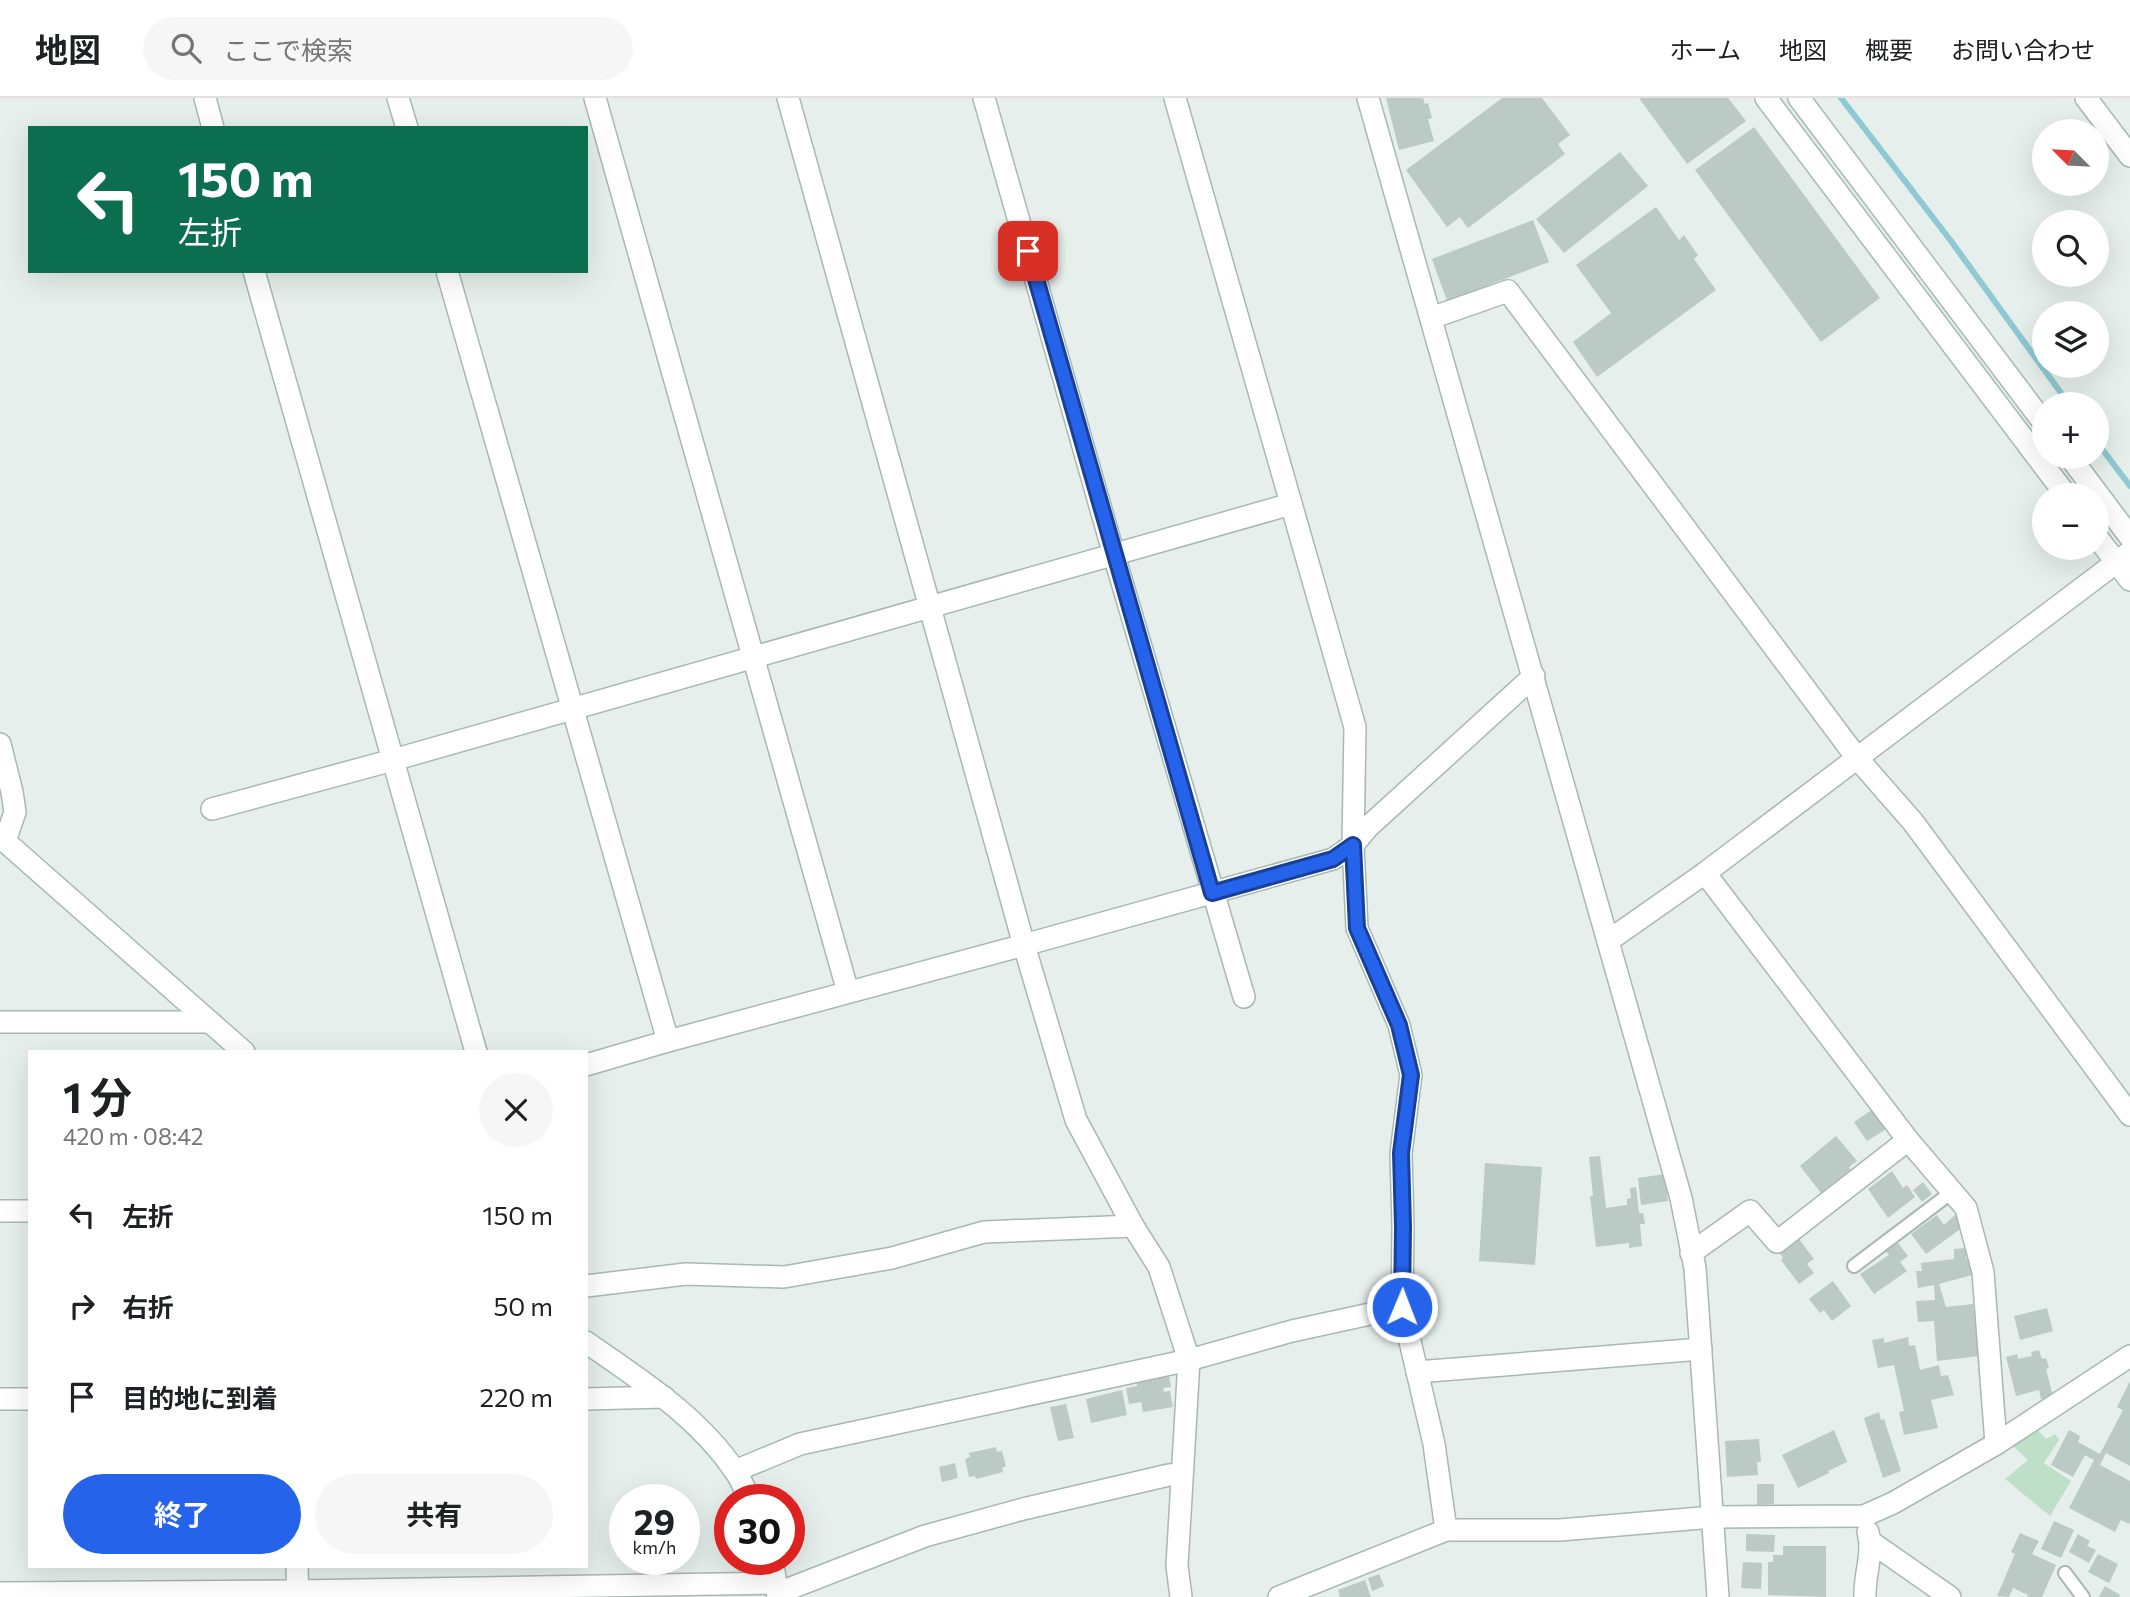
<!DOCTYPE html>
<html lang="ja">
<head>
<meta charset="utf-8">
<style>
	body { margin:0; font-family:Commissioner,"Noto Sans JP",sans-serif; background:#f6f6f6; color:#202124; height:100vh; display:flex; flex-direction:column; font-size:26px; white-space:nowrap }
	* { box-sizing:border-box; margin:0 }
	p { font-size:23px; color:#757577 }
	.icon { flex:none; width:38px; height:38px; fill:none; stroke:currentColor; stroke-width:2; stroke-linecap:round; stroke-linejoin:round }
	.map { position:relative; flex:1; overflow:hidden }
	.sheet { position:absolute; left:28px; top:952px; width:560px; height:518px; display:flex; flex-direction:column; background:#fff; border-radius:0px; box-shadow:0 7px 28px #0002 }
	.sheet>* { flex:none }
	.banner { position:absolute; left:28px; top:28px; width:560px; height:147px; border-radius:0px; box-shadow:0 7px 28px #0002; background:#0b6e4f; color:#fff; overflow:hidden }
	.needle { width:46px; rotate:294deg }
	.buttons { position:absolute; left:2032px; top:21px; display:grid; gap:14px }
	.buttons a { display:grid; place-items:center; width:77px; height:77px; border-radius:50%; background:#fff; box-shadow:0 7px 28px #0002; font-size:35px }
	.speed { position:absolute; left:609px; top:1386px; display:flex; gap:14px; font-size:35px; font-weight:700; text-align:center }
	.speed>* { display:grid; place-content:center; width:91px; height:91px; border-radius:50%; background:#fff; box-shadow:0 7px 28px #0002; line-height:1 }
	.speed small { font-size:18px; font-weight:400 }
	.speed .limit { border:10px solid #d22; background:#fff; color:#111 }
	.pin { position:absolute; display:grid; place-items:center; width:60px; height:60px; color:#fff; margin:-30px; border-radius:14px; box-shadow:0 4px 10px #0006 }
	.me { position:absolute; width:77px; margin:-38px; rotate:1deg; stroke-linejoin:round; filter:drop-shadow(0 0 5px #0008) }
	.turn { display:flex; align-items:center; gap:24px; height:147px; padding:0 35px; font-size:32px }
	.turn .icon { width:91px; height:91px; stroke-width:2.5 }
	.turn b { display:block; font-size:49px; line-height:60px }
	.round { display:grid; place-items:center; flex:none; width:74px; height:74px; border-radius:37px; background:#f6f6f6 }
	.overview { display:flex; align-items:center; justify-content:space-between; height:119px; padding:0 35px }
	h1 { font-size:42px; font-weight:700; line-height:52px }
	.button { display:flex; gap:14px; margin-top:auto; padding:14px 35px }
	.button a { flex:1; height:80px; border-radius:42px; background:#2563eb; color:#fff; font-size:28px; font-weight:700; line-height:80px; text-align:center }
	.button a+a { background:#f6f6f6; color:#202124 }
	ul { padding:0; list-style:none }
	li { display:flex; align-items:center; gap:21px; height:91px; padding:0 35px }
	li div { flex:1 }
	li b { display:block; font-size:26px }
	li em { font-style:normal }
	header { display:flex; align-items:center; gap:42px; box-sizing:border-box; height:98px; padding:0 35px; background:#fff; border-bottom:2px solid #e0e0e0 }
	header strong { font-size:33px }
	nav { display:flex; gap:38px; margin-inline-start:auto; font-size:24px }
	.search { width:490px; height:63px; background:#f6f6f6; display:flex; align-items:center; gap:18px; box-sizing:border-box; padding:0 24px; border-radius:38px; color:#757577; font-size:26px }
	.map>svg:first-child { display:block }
</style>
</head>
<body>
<header>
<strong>地図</strong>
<div class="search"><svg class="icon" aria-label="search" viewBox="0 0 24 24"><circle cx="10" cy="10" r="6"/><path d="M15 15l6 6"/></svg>ここで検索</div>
<nav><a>ホーム</a><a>地図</a><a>概要</a><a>お問い合わせ</a></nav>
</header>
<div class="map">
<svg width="2130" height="1499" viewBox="0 0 2130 1499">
	<rect width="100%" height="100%" fill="#e6efeb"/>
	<!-- green -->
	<polygon fill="#bfe0c8" points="2037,1331 2046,1341 2055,1336 2059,1342 2044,1365 2071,1383 2050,1418 2005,1381 2028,1362 2013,1348"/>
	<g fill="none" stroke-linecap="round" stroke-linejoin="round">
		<!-- stream -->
		<g stroke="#8ec9d4" stroke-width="6">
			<polyline points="1841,0 1951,143 2069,306"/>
			<polyline points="2096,343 2130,388"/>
		</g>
	</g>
	<!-- building -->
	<g fill="#bbcac4">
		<polygon points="1386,0 1423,0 1425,6 1428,5 1432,20 1428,21 1434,43 1399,52"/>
		<polygon points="1502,0 1542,0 1570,37 1558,46 1565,56 1468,130 1460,119 1447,129 1406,72"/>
		<polygon points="1639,0 1728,0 1746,23 1687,66"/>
		<polygon points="1754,29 1880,200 1821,244 1695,72"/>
		<polygon points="1620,54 1648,88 1564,155 1536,121"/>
		<polygon points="1656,109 1679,142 1684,137 1698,157 1694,161 1716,192 1597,279 1573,244 1611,215 1576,167"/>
		<polygon points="1533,122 1549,164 1447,203 1432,161"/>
		<polygon points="1873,1011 1885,1032 1867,1043 1854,1024"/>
		<polygon points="1836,1038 1857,1063 1849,1069 1850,1072 1821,1095 1800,1068"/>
		<polygon points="1600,1058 1606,1110 1627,1107 1627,1101 1631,1100 1630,1090 1636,1089 1639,1115 1643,1115 1645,1126 1640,1126 1642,1148 1629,1150 1629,1145 1596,1149 1590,1098 1593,1098 1589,1059"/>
		<polygon points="1485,1065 1542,1069 1535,1167 1479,1163"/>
		<polygon points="1892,1073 1903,1090 1907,1087 1915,1099 1888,1120 1868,1091"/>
		<polygon points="1665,1076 1668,1103 1641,1107 1638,1080"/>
		<polygon points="1923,1084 1932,1096 1922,1104 1913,1092"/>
		<polygon points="1937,1117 1944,1127 1955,1117 1963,1129 1926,1156 1911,1136"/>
		<polygon points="1799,1141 1814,1161 1807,1166 1814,1175 1799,1186 1781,1162 1783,1160 1778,1153 1786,1147 1788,1149"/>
		<polygon points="1898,1145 1908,1158 1900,1164 1907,1173 1874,1196 1860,1176 1889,1157 1886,1153"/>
		<polygon points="1966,1150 1966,1161 1971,1161 1972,1177 1939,1186 1946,1209 1973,1206 1980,1258 1937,1263 1934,1223 1918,1224 1916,1203 1935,1202 1934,1187 1918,1190 1916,1173 1922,1173 1921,1165 1954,1161 1954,1151"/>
		<polygon points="1833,1183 1851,1208 1832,1223 1824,1212 1820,1215 1809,1201"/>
		<polygon points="2047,1210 2053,1233 2020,1242 2014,1218"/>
		<polygon points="1908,1239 1909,1248 1915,1247 1920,1272 1939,1267 1941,1278 1948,1277 1954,1297 1931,1302 1938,1330 1904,1337 1899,1314 1904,1313 1894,1267 1878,1270 1872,1242 1884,1240 1884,1245"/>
		<polygon points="2039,1252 2042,1261 2046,1260 2049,1270 2046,1271 2053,1298 2041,1301 2039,1292 2016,1298 2006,1259 2017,1256 2018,1261 2032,1258 2031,1254"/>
		<polygon points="1169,1277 1171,1289 1163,1290 1164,1294 1170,1293 1173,1309 1143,1314 1141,1304 1129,1306 1126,1290 1137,1288 1137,1283"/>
		<polygon points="2130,1283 2130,1368 2106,1355 2100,1367 2130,1383 2130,1424 2129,1426 2121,1422 2115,1434 2069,1410 2094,1362 2085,1357 2073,1379 2051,1367 2069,1332 2080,1338 2078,1344 2100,1356 2123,1312 2117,1309"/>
		<polygon points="1122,1292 1127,1317 1091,1325 1086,1301"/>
		<polygon points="1066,1306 1074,1340 1058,1343 1050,1309"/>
		<polygon points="1879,1314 1881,1322 1884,1321 1901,1373 1883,1380 1864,1320"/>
		<polygon points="1834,1332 1847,1364 1828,1373 1829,1375 1798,1390 1782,1357"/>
		<polygon points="1759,1341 1761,1364 1757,1364 1758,1377 1727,1379 1725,1343"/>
		<polygon points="996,1349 997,1354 1002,1353 1006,1368 1002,1370 1003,1374 976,1381 975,1378 969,1379 965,1361 970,1359 969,1355"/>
		<polygon points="955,1365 958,1380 942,1384 939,1369"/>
		<polygon points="1757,1386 1774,1386 1774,1406 1757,1407"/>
		<polygon points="2054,1423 2074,1432 2061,1460 2041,1451"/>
		<polygon points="2020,1435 2039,1443 2032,1456 2056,1467 2042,1499 2027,1499 2028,1497 2013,1490 2009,1499 1997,1498 2015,1456 2011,1454"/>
		<polygon points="1746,1436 1775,1437 1774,1454 1746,1453"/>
		<polygon points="2078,1436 2090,1443 2087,1448 2096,1452 2089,1465 2069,1454"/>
		<polygon points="1783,1448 1826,1448 1826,1499 1768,1497 1768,1464 1773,1464 1773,1457 1783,1457"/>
		<polygon points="2098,1456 2118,1466 2109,1485 2088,1474"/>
		<polygon points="1743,1464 1762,1465 1761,1491 1741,1490"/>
		<polygon points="1379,1476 1384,1488 1372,1493 1368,1480"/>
		<polygon points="1365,1482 1371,1499 1340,1499 1338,1492"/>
		<polygon points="2105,1488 2120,1497 2119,1499 2099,1499"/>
	</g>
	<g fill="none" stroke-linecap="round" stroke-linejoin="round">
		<!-- lane casing -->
		<g stroke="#a8b8b2" stroke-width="16">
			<g id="lane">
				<polyline points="1854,1168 1952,1094"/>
				<polyline points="2065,1475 2083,1499"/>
			</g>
		</g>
		<!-- street casing -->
		<g stroke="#a8b8b2" stroke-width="24">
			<g id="street">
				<polyline points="205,0 213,30"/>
				<polyline points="398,0 407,30"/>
				<polyline points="595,0 848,894"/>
				<polyline points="788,0 1024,847 1076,1022 1133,1128 1159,1169 1189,1262 1177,1468 1181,1499"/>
				<polyline points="984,0 1114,457 1244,899"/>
				<polyline points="1175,0 1355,629 1353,747 1357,830 1399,927 1411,977 1401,1055 1403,1128 1402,1209 1434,1346 1446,1432"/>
				<polyline points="1368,0 1681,1100 1695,1170 1718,1499"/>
				<polyline points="2086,0 2130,58"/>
				<polyline points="254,173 476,954"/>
				<polyline points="447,173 668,943"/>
				<polyline points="1431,220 1508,193 1857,660 1913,724 2130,1017"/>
				<polyline points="0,646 12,694 15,714 5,743"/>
				<polyline points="212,711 393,662 1291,406"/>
				<polyline points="1705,775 1908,1042 1966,1110 1983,1174 1996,1346"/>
				<polyline points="1608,843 1705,775 2130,454"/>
				<polyline points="0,924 210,924"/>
				<polyline points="586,967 668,943 1024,847 1333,761 1353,747 1368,729 1534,578"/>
				<polyline points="0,1113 30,1113"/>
				<polyline points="1691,1155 1750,1113 1777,1144 1908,1042"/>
				<polyline points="586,1188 686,1176 784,1179 892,1160 984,1134 1133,1128"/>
				<polyline points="1417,1274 1701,1251"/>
				<polyline points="0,1301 30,1301"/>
				<polyline points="586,1301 664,1299"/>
				<polyline points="735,1373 800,1346 1189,1262 1292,1233 1402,1209"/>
				<polyline points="1871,1444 1950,1499"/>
				<polyline points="297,1468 298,1499"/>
				<polyline points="0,1495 297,1493 776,1485"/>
				<polyline points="778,1495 925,1438 1023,1411 1169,1377 1182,1376"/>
				<polyline points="1279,1499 1446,1432 1560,1432 1713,1419 1864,1418 1893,1405 1996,1346 2130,1258"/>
				<path d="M1865,1499C1864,1477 1874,1455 1868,1434"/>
			</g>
		</g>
		<!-- secondary casing -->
		<g stroke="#a4bbb3" stroke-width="24">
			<g id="secondary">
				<polyline points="1766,0 2066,397"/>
				<polyline points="1799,0 2044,325"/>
				<polyline points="2070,359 2130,439"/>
				<polyline points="2096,438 2130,482"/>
				<polyline points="0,739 244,954"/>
				<path d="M586,1244C640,1282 697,1317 735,1373C741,1381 745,1392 750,1402"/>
				<polyline points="772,1461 778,1499"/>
			</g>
		</g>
		<!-- lane -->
		<use href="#lane" stroke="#fff" stroke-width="12"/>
		<!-- street -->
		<use href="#street" stroke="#fff" stroke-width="21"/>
		<!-- secondary -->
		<use href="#secondary" stroke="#fff" stroke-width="21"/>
	</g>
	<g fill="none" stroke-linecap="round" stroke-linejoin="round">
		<!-- route casing -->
		<g stroke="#184099" stroke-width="18">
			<polyline id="route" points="1028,153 1212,795 1333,761 1353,747 1357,830 1399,927 1411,977 1401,1055 1403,1128 1402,1209"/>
		</g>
		<!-- route -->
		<use href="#route" stroke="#2563eb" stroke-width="12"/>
	</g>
</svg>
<div class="buttons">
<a><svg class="needle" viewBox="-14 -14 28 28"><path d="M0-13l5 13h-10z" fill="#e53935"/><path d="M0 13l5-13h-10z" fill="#757577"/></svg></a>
<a><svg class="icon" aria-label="search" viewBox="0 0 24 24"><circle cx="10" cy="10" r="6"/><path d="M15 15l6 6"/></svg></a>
<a><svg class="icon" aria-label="layers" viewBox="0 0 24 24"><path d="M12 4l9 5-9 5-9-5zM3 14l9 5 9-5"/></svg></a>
<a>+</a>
<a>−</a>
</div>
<div class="speed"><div>29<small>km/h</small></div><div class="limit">30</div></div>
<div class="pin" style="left:1028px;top:153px;background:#d93025"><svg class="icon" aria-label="arrive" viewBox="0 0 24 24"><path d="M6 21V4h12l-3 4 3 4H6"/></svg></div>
<svg class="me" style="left:1402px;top:1209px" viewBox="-20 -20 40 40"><circle r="17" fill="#2563eb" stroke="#fff" stroke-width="3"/><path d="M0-11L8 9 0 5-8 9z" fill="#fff"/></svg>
<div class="banner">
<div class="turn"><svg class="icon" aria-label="left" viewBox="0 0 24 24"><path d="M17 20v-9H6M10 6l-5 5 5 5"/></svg><div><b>150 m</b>左折</div></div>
</div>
<section class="sheet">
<div class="overview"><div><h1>1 分</h1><p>420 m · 08:42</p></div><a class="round"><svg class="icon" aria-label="close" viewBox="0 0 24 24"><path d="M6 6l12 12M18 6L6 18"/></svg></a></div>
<ul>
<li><svg class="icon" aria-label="left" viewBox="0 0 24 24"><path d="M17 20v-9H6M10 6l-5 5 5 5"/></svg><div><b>左折</b></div><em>150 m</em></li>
<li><svg class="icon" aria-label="right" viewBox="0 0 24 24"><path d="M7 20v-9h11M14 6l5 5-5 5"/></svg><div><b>右折</b></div><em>50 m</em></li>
<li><svg class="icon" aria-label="arrive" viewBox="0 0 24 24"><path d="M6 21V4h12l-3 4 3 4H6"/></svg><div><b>目的地に到着</b></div><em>220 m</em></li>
</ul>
<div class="button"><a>終了</a><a>共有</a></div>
</section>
</div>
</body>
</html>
